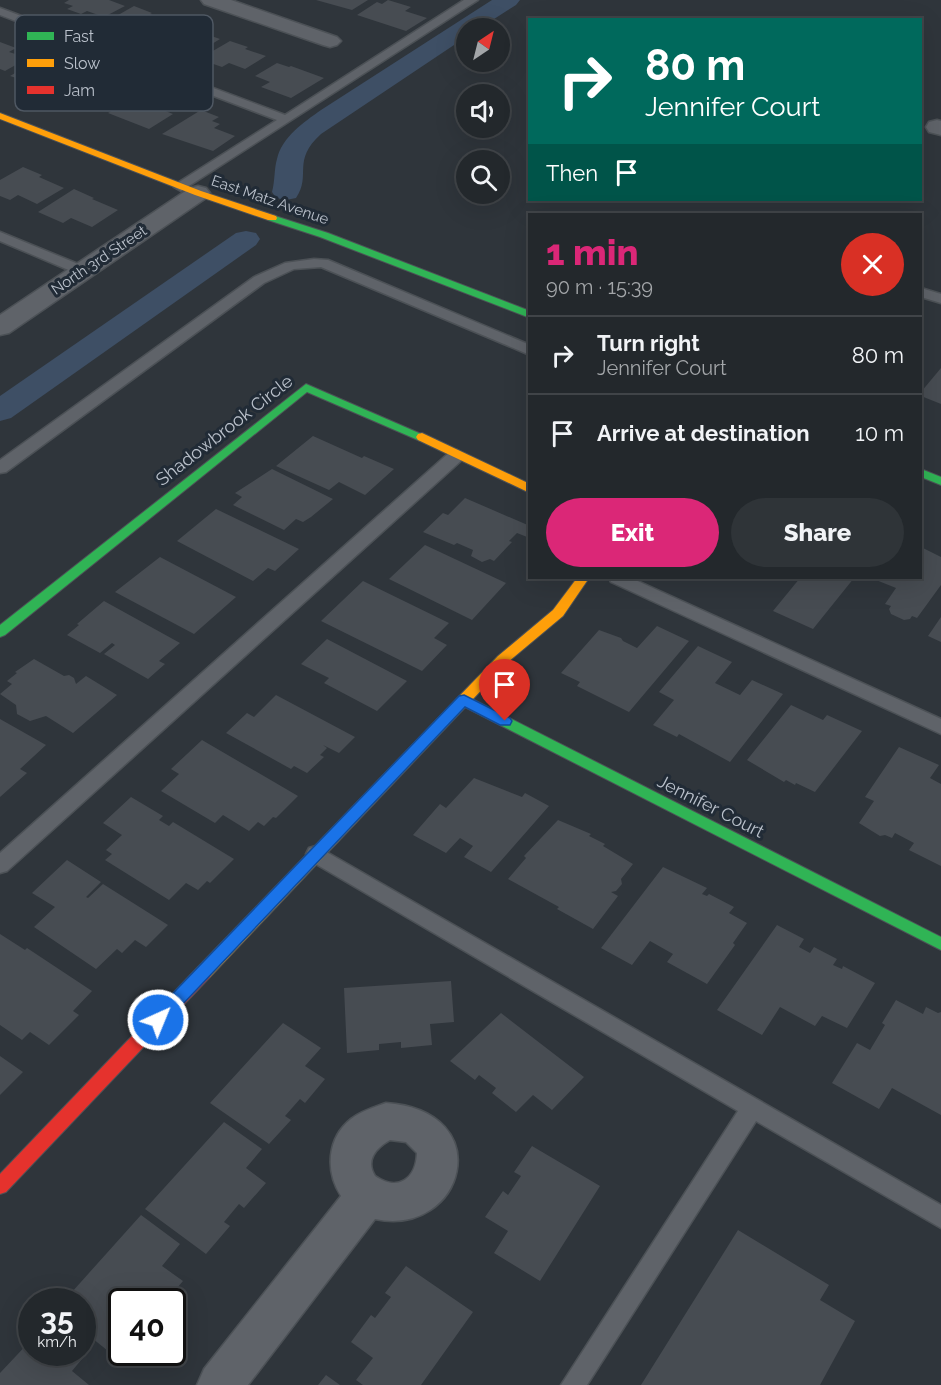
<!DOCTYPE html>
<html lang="en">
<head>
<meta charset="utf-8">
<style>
	body { margin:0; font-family:Raleway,sans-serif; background:#2f3438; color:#f1f3f6; height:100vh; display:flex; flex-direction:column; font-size:22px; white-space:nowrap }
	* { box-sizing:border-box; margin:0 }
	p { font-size:20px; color:#a3a6a9 }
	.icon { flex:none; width:33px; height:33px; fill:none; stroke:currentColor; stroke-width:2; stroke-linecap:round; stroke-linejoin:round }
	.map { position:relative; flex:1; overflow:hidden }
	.details { position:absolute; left:528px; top:213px; width:394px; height:366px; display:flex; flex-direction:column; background:#23282c; border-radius:0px; box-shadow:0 6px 24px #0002,0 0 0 2px #404448 }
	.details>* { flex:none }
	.top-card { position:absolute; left:528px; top:18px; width:394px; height:183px; border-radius:0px; box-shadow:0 6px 24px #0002,0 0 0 2px #404448; background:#00695c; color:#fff; overflow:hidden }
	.needle { width:39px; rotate:35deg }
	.fabs { position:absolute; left:456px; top:18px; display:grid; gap:12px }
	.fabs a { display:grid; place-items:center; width:54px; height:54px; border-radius:50%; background:#23282c; box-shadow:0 6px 24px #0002,0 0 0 2px #404448; font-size:30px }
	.speed { position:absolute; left:18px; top:1288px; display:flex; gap:12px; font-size:30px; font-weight:700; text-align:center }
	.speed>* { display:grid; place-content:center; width:78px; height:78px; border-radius:50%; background:#23282c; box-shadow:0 6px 24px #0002,0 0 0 2px #404448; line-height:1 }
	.speed small { font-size:15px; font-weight:400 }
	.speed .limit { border:3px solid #111; border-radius:9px; background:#fff; color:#111 }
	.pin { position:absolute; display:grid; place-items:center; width:51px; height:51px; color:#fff; margin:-62px -26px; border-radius:50% 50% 50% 0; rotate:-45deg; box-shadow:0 0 6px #0007 }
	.pin .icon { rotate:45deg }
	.me { position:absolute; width:66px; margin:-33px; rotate:44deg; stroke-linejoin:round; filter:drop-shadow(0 0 4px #0008) }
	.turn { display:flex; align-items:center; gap:21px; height:126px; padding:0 18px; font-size:27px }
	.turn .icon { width:78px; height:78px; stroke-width:2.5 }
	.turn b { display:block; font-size:42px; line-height:51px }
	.then { display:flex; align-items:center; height:57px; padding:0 18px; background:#0003; gap:12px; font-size:22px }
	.round { display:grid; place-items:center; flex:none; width:63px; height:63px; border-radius:32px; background:#2f3438 }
	.head { display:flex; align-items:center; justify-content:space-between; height:102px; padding:0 18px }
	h1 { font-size:36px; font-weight:800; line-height:45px; color:#db2777 }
	.cta { display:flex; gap:12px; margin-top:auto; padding:12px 18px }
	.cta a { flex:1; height:69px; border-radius:36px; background:#db2777; color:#fff; font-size:24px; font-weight:800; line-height:69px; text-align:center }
	.cta a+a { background:#2f3438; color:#f1f3f6 }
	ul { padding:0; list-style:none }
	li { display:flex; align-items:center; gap:18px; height:78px; padding:0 18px; border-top:2px solid #404448 }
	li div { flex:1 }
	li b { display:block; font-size:22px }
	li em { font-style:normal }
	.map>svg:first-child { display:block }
</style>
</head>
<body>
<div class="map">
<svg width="941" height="1385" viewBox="0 0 941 1385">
	<rect width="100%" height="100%" fill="#2f353b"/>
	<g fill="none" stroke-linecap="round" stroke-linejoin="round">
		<!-- canal -->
		<g fill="#3e4f65" fill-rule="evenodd">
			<path d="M492,0H520L516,5L480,28H466V37L321,134C291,161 312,175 296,198L286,200L276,198L272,192C275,181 274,169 277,159C282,137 304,122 321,110Z"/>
			<polygon points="246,231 256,233 260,239 256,245 11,418 0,421 0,396 236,233"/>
		</g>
	</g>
	<!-- building -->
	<g fill="#474c52">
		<polygon points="69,0 109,0 125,6 104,17 87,11 81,14 67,9 73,6 64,3"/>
		<polygon points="316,0 368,0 352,10"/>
		<polygon points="388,0 411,7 405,11 427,18 406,31 357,15 377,2 382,4"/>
		<polygon points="134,6 152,13 150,14 170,21 161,27 165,28 153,35 135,28 128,32 104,23"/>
		<polygon points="181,23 200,30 197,31 220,39 199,52 174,43 162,50 145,44"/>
		<polygon points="230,41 248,47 245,49 266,56 245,69 229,63 222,67 199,59"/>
		<polygon points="0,42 16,48 9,52 28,58 5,71 0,69"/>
		<polygon points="43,57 58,63 51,67 75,75 51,89 10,76"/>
		<polygon points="277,63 289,67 291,66 324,78 291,98 261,87 270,82 255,76"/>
		<polygon points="133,98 173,114 149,129 108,113"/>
		<polygon points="201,110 219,117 212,121 220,124 214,128 235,136 213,151 162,134"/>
		<polygon points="23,167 42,175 39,177 64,188 37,204 18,195 10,200 0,196 0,180"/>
		<polygon points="74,189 94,198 92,199 118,210 92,227 71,218 63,223 38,212"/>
		<polygon points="941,368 941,404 921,396 921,392"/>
		<polygon points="313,436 362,458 364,456 394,469 365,495 339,482 329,490 276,466"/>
		<polygon points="272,469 333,499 311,517 303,522 296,519 284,530 233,505 242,497 235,493"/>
		<polygon points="465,498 530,526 530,534 527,537 517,533 509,541 512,542 494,561 490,559 482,562 471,556 473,550 457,543 454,545 423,532 443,513 448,515"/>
		<polygon points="216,509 299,549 275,571 268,568 253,581 177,541"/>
		<polygon points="425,545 506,583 472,620 389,579"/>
		<polygon points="921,547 941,557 941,585 917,618 912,616 910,619 904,620 891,614 889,609 891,606 885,604 896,588 871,578 921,578"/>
		<polygon points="160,557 236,597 194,634 115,592"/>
		<polygon points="800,578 854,578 813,629 773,611"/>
		<polygon points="363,581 449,623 434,638 447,645 422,671 321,621"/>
		<polygon points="104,601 180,643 159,661 165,664 148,679 104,654 115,645 112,643 100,653 67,635 79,625 77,624"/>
		<polygon points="941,617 941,642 928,636"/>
		<polygon points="657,626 689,641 629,712 577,686 580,682 561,673 599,630 621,638 623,641 637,648"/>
		<polygon points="327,639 407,681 377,711 324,683 329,678 301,664"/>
		<polygon points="698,646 732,662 715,683 740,695 752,680 783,694 730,762 679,734 677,737 653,725 674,700 659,692"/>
		<polygon points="34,659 64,676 69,675 74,678 76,684 86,676 117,695 73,733 46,716 30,721 17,714 16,705 0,694 12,684 7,681 17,673 15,672"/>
		<polygon points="276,695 355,737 339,753 323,745 327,748 320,755 324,757 307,773 294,766 291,769 226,733 247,713 254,717"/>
		<polygon points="791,705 823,720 827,715 862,731 815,792 796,783 795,785 786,780 784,782 747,760"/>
		<polygon points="0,719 46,745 20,769 27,773 0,797"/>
		<polygon points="202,740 298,796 276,818 273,817 264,826 258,822 249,831 223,815 215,823 161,791 179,774 171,769"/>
		<polygon points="899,747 939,765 930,778 941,784 941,866 909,850 914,843 895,833 892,838 885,835 880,836 859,823 874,801 865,797"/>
		<polygon points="474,778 522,797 525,793 549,806 491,872 464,857 473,846 460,838 446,853 413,835 440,804 446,808"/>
		<polygon points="131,797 163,816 159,820 169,826 173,822 234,859 210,883 207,881 198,890 186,883 169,900 105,860 112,854 106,850 122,835 103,823"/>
		<polygon points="558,820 591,834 589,836 605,844 603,846 633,864 621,879 622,884 616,891 611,892 618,896 593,929 557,909 559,907 508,879 526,858 524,856"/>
		<polygon points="67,860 101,882 86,897 88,898 103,884 168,925 146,947 135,940 122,953 117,949 96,969 34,927 55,907 32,893"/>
		<polygon points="663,867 707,888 702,894 707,896 709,894 734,907 729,913 747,923 733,943 735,945 707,984 667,962 673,954 650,941 632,965 601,948"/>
		<polygon points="777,925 804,939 799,947 810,953 814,947 837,959 833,965 842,969 843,966 875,983 847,1028 822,1016 815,1026 780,1007 762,1035 717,1010"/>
		<polygon points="0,934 25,950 27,948 92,991 73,1011 79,1015 49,1045 30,1032 22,1040 0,1025"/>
		<polygon points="451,981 454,1022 430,1024 432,1045 401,1048 401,1042 379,1044 379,1050 347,1053 344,988"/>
		<polygon points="896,1000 923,1014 926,1007 938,1013 941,1012 941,1115 892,1088 879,1109 832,1083 857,1043 870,1050 885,1025 882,1023"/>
		<polygon points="501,1013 584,1077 552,1110 533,1095 516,1112 492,1093 496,1088 479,1075 475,1080 450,1061"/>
		<polygon points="283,1023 321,1048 305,1066 325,1079 305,1103 300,1099 285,1116 291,1120 269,1144 210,1103"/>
		<polygon points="0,1056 23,1072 0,1095"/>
		<polygon points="224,1122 262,1149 246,1168 266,1183 244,1208 239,1204 224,1222 230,1226 206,1254 145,1209"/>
		<polygon points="532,1146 600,1186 540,1281 494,1253 508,1231 485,1217 503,1191 508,1195 521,1176 514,1172"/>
		<polygon points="141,1215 180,1244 162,1266 183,1281 165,1302 122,1302 123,1353 118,1359 82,1330 82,1302 63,1302"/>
		<polygon points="738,1230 829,1285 820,1300 855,1321 820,1385 641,1385"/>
		<polygon points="406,1266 473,1312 421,1385 363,1385 356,1380 373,1358 351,1342 371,1315 375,1318 391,1297 385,1293"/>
		<polygon points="32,1339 32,1353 82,1353 82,1341 91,1348 72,1371 89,1385 0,1385 0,1373"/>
		<polygon points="326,1375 340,1385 318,1385"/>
	</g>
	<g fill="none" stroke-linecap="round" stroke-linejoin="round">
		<!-- lane casing -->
		<g stroke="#4c5156" stroke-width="3">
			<g id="lane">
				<polygon points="464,0 478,0 181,191 174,187 176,184 277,120 0,15 0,8 285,115"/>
				<polygon points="0,232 88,268 90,271 83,275 78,274 0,241"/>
				<polygon points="314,259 328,260 530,345 530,355 321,267 294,269 264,283 6,472 0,473 0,460 254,277 285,263"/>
				<polygon points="921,288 941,294 941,303 921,297"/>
				<polygon points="457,450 465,455 463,459 7,871 0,873 0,853 451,451"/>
				<polygon points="609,578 631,578 941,719 941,734 611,582"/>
				<polygon points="316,846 941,1205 941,1228 756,1121 587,1385 561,1385 738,1111 309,860 306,854 309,848"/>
			</g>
		</g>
		<!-- street casing -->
		<g stroke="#4c5156" stroke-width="3">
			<g id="street">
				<polygon points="201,0 231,0 337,37 341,41 337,45 330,47 323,45 204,4"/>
				<polygon points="937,120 941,121 941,135 929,132 926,127 929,122"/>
				<polygon points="198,186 206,188 210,193 206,198 9,333 0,335 0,315 190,188"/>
				<path d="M386,1103C500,1111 464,1238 375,1219L248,1385H197L204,1369L341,1196C325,1171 327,1138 351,1119C361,1111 375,1107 386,1103ZM390,1140L406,1142L417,1153C416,1179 398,1192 375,1176C365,1160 376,1148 390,1140Z"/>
			</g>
		</g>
		<!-- fast casing -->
		<g stroke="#4c5156" stroke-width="2">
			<g id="fast">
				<polygon points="272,215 328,233 530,311 530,318 320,237 268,220 267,218"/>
				<polygon points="306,384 428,437 422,441 418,440 307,392 5,635 0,637 0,625"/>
				<polygon points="921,469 941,477 941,485 921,477"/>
				<polygon points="464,695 941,937 941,950 459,704 457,700"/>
			</g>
		</g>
		<!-- slow casing -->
		<g stroke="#4c5156" stroke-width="2">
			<g id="slow">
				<polygon points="0,113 201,191 276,216 277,218 276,220 268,220 195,195 0,119"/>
				<polygon points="422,433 530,484 530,493 418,440 416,437 418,434"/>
				<polygon points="577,578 589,578 563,616 508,662 210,977 204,979 198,977 196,972 198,967 498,656 553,610"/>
			</g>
		</g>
		<!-- jam casing -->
		<g stroke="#4c5156" stroke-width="2">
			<polygon id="jam" points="204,965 210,967 212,972 210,977 6,1192 0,1194 0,1174 198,967"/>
		</g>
		<!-- lane -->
		<use href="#lane" fill="#5f6369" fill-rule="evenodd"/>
		<!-- street -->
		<use href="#street" fill="#5f6369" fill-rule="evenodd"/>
		<!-- fast -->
		<use href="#fast" fill="#30b455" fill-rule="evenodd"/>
		<!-- slow -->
		<use href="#slow" fill="#ff9f0a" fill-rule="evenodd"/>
		<!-- jam -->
		<use href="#jam" fill="#e5322d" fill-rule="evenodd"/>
	</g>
	<!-- route -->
	<polygon fill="#1a73e8" stroke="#114b97" stroke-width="1.5" points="464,695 510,718 512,721 510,725 500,725 465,707 163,1025 158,1027 152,1025 150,1020 152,1015 459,696"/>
	<g text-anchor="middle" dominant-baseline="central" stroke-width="6" stroke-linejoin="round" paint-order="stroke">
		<!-- far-street labels -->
		<g font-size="15" fill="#bac1cb" stroke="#212b36">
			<text transform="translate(270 200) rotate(19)">East Matz Avenue</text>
			<text transform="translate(99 260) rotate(-34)">North 3rd Street</text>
		</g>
		<!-- street labels -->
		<g font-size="18" fill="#bac1cb" stroke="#212b36">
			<text transform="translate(224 430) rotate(-38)">Shadowbrook Circle</text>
			<text transform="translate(711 806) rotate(27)">Jennifer Court</text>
		</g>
	</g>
	<!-- legend -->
	<rect x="15" y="15" width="198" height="96" rx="9" fill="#212b36" stroke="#4f5863" stroke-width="1.5"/>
	<rect x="27" y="32" width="27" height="8" fill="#30b455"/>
	<rect x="27" y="59" width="27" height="8" fill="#ff9f0a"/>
	<rect x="27" y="86" width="27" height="8" fill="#e5322d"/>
	<g font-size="16" fill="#bac1cb">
		<text x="64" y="42">Fast</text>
		<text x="64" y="69">Slow</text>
		<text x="64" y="96">Jam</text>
	</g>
</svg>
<div class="fabs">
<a><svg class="needle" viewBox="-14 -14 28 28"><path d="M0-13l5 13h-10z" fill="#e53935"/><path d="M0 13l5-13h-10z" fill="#a3a6a9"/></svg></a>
<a><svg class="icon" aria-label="sound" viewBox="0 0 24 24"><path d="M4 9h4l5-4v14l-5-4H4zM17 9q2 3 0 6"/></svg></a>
<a><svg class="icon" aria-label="search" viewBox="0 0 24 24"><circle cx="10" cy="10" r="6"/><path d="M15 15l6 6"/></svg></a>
</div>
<div class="speed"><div>35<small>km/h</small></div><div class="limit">40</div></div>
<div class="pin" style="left:505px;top:721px;background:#d93025"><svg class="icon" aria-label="arrive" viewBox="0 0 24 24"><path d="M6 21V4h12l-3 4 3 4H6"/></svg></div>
<svg class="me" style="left:158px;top:1020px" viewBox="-20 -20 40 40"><circle r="17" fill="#1a73e8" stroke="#fff" stroke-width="3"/><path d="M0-11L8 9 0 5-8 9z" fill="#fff"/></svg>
<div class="top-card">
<div class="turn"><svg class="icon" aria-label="right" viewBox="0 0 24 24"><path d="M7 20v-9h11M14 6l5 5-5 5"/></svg><div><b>80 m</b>Jennifer Court</div></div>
<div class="then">Then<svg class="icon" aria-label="arrive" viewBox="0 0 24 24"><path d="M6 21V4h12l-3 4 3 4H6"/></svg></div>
</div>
<section class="details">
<div class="head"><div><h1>1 min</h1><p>90 m · 15:39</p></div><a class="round" style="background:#d93025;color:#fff"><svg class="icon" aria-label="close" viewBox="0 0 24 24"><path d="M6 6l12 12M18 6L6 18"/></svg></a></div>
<ul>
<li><svg class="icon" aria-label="right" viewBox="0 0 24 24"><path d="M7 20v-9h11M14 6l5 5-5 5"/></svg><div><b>Turn right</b><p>Jennifer Court</p></div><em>80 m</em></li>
<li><svg class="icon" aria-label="arrive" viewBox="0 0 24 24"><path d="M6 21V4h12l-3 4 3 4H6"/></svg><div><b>Arrive at destination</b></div><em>10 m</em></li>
</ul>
<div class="cta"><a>Exit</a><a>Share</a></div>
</section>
</div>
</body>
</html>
